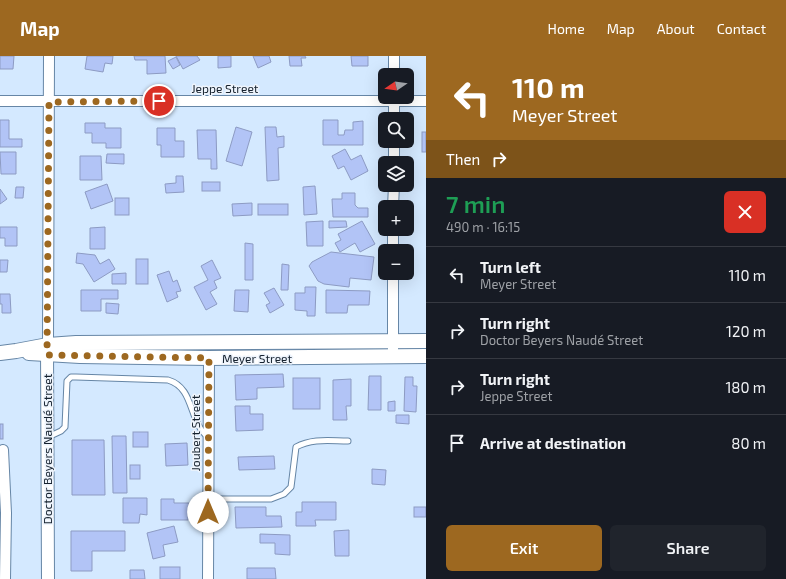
<!DOCTYPE html>
<html lang="en">
<head>
<meta charset="utf-8">
<style>
	body { margin:0; font-family:"Exo 2",sans-serif; background:#20242c; color:#f1f3f6; height:100vh; display:flex; flex-direction:column; font-size:15px; white-space:nowrap }
	* { box-sizing:border-box; margin:0 }
	p { font-size:13px; color:#9ea1a6 }
	.icon { flex:none; width:22px; height:22px; fill:none; stroke:currentColor; stroke-width:2; stroke-linecap:round; stroke-linejoin:round }
	.map { position:relative; flex:1; overflow:hidden }
	.panel { display:flex; flex-direction:column; background:#171b24; width:360px }
	.panel>* { flex:none }
	.guide { background:#9d6820; color:#fff; overflow:hidden }
	.needle { width:26px; rotate:257deg }
	.buttons { position:absolute; left:378px; top:12px; display:grid; gap:8px }
	.buttons a { display:grid; place-items:center; width:36px; height:36px; border-radius:6px; background:#171b24; box-shadow:0 4px 16px #0002; font-size:20px }
	.pin { position:absolute; display:grid; place-items:center; width:34px; height:34px; color:#fff; margin:-17px; border:2px solid #fff; border-radius:50%; box-shadow:0 1px 4px #0007 }
	.me { position:absolute; width:44px; margin:-22px; rotate:0deg; stroke-linejoin:round; filter:drop-shadow(0 0 3px #0008) }
	.turn { display:flex; align-items:center; gap:14px; height:84px; padding:0 20px; font-size:18px }
	.turn .icon { width:52px; height:52px; stroke-width:2.5 }
	.turn b { display:block; font-size:28px; line-height:34px }
	.then { display:flex; align-items:center; height:38px; padding:0 20px; background:#0003; gap:8px; font-size:15px }
	.round { display:grid; place-items:center; flex:none; width:42px; height:42px; border-radius:6px; background:#20242c }
	.head { display:flex; align-items:center; justify-content:space-between; height:68px; padding:0 20px }
	h1 { font-size:24px; font-weight:600; line-height:30px; color:#1e9e55 }
	.cta { display:flex; gap:8px; margin-top:auto; padding:8px 20px }
	.cta a { flex:1; height:46px; border-radius:6px; background:#9d6820; color:#fff; font-size:16px; font-weight:600; line-height:46px; text-align:center }
	.cta a+a { background:#20242c; color:#f1f3f6 }
	ul { padding:0; list-style:none }
	li { display:flex; align-items:center; gap:12px; height:56px; padding:0 20px; border-top:1px solid #363941 }
	li div { flex:1 }
	li b { display:block; font-size:15px }
	li em { font-style:normal }
	header { display:flex; align-items:center; gap:24px; box-sizing:border-box; height:56px; padding:0 20px; background:#9d6820; color:#fff }
	header strong { font-size:19px }
	nav { display:flex; gap:22px; margin-inline-start:auto; font-size:14px }
	main { display:flex; flex:1; min-height:0 }
	.map>svg:first-child { display:block }
</style>
</head>
<body>
<header>
<strong>Map</strong>
<nav><a>Home</a><a>Map</a><a>About</a><a>Contact</a></nav>
</header>
<main>
<div class="map">
<svg width="426" height="523" viewBox="0 0 426 523">
	<rect width="100%" height="100%" fill="#d4e9ff"/>
	<!-- building -->
	<g fill="#b2c4f6" stroke="#8d9bc3">
		<polygon points="0,0 14,0 13,13 0,13"/>
		<polygon points="87,0 113,0 112,8 105,7 103,16 85,13"/>
		<polygon points="134,0 165,0 166,17 147,18 147,4 135,4"/>
		<polygon points="176,0 197,0 200,4 183,13"/>
		<polygon points="218,0 231,0 231,11 218,12"/>
		<polygon points="253,0 269,0 271,6 258,12"/>
		<polygon points="289,0 305,0 306,2 301,2 302,10 290,10"/>
		<polygon points="351,0 368,0 368,10 352,10"/>
		<polygon points="176,1 180,9 173,13 168,5"/>
		<polygon points="0,64 9,64 9,83 22,83 22,91 0,91"/>
		<polygon points="323,64 338,64 338,79 344,79 345,74 353,74 353,66 363,65 363,89 323,89"/>
		<polygon points="85,67 105,67 105,72 121,72 121,92 106,92 106,87 92,87 92,77 85,77"/>
		<polygon points="236,71 252,76 242,110 226,105"/>
		<polygon points="265,71 276,71 277,81 284,80 284,91 278,92 279,124 267,125"/>
		<polygon points="157,72 175,72 175,85 184,85 184,101 161,101 161,89 157,89"/>
		<polygon points="197,74 216,74 217,113 211,113 211,103 198,103"/>
		<rect x="422" y="76" width="4" height="20"/>
		<polygon points="345,93 351,104 361,99 368,115 351,124 344,110 338,113 332,100"/>
		<polygon points="0,96 16,96 16,118 1,118"/>
		<polygon points="107,98 124,98 124,108 106,107"/>
		<polygon points="80,100 101,100 102,124 80,124"/>
		<polygon points="176,120 183,120 184,136 166,137 165,128 176,127"/>
		<rect x="202" y="126" width="18" height="9"/>
		<polygon points="107,128 113,145 91,153 85,136"/>
		<polygon points="315,130 317,158 304,159 303,131"/>
		<polygon points="16,131 24,131 23,142 15,142"/>
		<polygon points="0,133 7,143 0,148"/>
		<polygon points="342,137 355,137 355,149 358,152 368,152 368,161 333,161 332,143 342,143"/>
		<rect x="115" y="142" width="14" height="17"/>
		<polygon points="252,147 252,159 233,160 232,148"/>
		<rect x="258" y="148" width="30" height="11"/>
		<polygon points="323,165 323,190 307,190 306,166"/>
		<polygon points="329,165 346,165 347,171 329,172"/>
		<polygon points="362,165 375,188 360,196 355,187 340,196 335,187 341,184 338,178"/>
		<polygon points="0,171 17,171 17,190 5,190 5,182 0,182"/>
		<polygon points="105,171 105,193 90,193 90,172"/>
		<polygon points="245,187 253,188 253,224 245,224"/>
		<polygon points="331,196 374,201 371,224 350,222 349,231 324,228 318,225 309,210 312,206"/>
		<polygon points="77,197 95,199 100,208 109,203 115,213 94,226 83,208 76,207"/>
		<rect x="136" y="203" width="12" height="25"/>
		<polygon points="0,204 8,204 7,216 0,216"/>
		<polygon points="212,204 221,222 214,225 217,232 210,236 217,248 206,254 194,231 208,224 201,210"/>
		<polygon points="282,208 289,209 288,234 281,234"/>
		<polygon points="169,215 173,226 177,224 181,235 176,236 178,241 167,246 157,219"/>
		<polygon points="126,217 126,228 112,228 112,218"/>
		<polygon points="305,231 316,231 315,260 307,260 307,255 295,254 295,237 305,237"/>
		<polygon points="274,232 284,249 270,257 266,249 270,247 264,237"/>
		<polygon points="81,234 118,234 118,243 101,243 101,255 81,255"/>
		<polygon points="235,234 249,234 248,256 234,255"/>
		<polygon points="326,234 370,235 369,249 348,249 347,257 326,257"/>
		<polygon points="0,238 10,238 11,257 2,257 2,248 0,248"/>
		<polygon points="106,247 119,248 118,258 106,257"/>
		<polygon points="283,318 284,331 257,332 257,343 236,344 235,319"/>
		<polygon points="369,320 381,320 381,354 368,354"/>
		<polygon points="405,321 413,321 413,330 417,330 416,356 404,355"/>
		<rect x="293" y="322" width="27" height="31"/>
		<polygon points="351,323 351,350 346,350 347,364 333,364 333,324"/>
		<polygon points="395,345 395,355 388,355 388,346"/>
		<polygon points="235,350 250,350 250,358 263,358 263,374 236,375"/>
		<polygon points="396,359 409,359 409,368 396,367"/>
		<rect x="0" y="368" width="3" height="15"/>
		<rect x="133" y="376" width="15" height="15"/>
		<polygon points="112,380 126,380 127,437 113,437"/>
		<polygon points="72,384 104,384 105,439 72,439"/>
		<polygon points="187,387 188,409 166,410 165,388"/>
		<polygon points="274,400 275,413 239,414 238,401"/>
		<rect x="130" y="409" width="10" height="14"/>
		<polygon points="372,413 386,414 385,429 372,428"/>
		<polygon points="123,442 147,442 147,459 140,458 139,467 123,467"/>
		<polygon points="161,443 174,443 174,447 189,447 188,464 161,464"/>
		<polygon points="302,446 336,446 336,464 315,464 316,470 296,470 296,456 302,456"/>
		<polygon points="235,451 266,451 266,460 281,460 282,471 236,472"/>
		<rect x="414" y="451" width="12" height="10"/>
		<polygon points="174,470 178,486 163,489 165,500 153,503 147,477"/>
		<polygon points="349,474 349,500 335,500 334,475"/>
		<polygon points="71,475 125,475 125,495 92,495 92,515 71,515"/>
		<polygon points="260,478 290,479 290,499 275,498 275,487 260,487"/>
		<rect x="160" y="511" width="20" height="12"/>
		<polygon points="247,512 275,512 276,523 247,523"/>
		<polygon points="130,514 144,514 145,523 130,523"/>
	</g>
	<g fill="none" stroke-linecap="round" stroke-linejoin="round">
		<!-- service casing -->
		<g stroke="#6686a6" stroke-width="7">
			<g id="service">
				<path d="M48,381L61,375L65,371L67,325L71,321H76L168,324C195,332 188,365 208,381"/>
				<path d="M208,443H271L284,438L291,431L296,391C313,382 330,385 348,385"/>
			</g>
		</g>
		<!-- minor casing -->
		<g stroke="#6686a6" stroke-width="12">
			<g id="minor">
				<polyline points="394,0 394,19"/>
				<polyline points="0,45 426,45"/>
				<polyline points="394,63 394,41"/>
				<polyline points="394,107 394,85"/>
				<polyline points="393,151 394,129"/>
				<polyline points="393,195 393,173"/>
				<polyline points="393,217 393,301"/>
				<polyline points="48,289 49,0"/>
				<polyline points="3,394 6,457 5,523"/>
				<polyline points="208,523 209,302"/>
			</g>
		</g>
		<!-- tertiary casing -->
		<g stroke="#6686a6" stroke-width="14">
			<polyline id="tertiary" points="47,290 48,523"/>
		</g>
		<!-- secondary casing -->
		<g stroke="#6686a6" stroke-width="16">
			<g id="secondary">
				<polyline points="0,297 16,295 48,289 76,287 426,285"/>
				<polyline points="29,297 80,300 209,302 426,300"/>
			</g>
		</g>
		<!-- service -->
		<use href="#service" stroke="#fff" stroke-width="5"/>
		<!-- minor -->
		<use href="#minor" stroke="#fff" stroke-width="10"/>
		<!-- tertiary -->
		<use href="#tertiary" stroke="#fff" stroke-width="12"/>
		<!-- secondary -->
		<use href="#secondary" stroke="#fff" stroke-width="14"/>
	</g>
	<g fill="none" stroke-linecap="round" stroke-linejoin="round">
		<!-- route -->
		<polyline stroke="#9d6820" stroke-width="7" stroke-dasharray="0 12.6" points="159,45 49,46 47,299 209,302 208,456"/>
	</g>
	<g text-anchor="middle" dominant-baseline="central" stroke-width="3" stroke-linejoin="round" paint-order="stroke">
		<!-- street labels -->
		<g font-size="12" fill="#15212e" stroke="#eef4fc">
			<text x="225" y="32">Jeppe Street</text>
			<text x="257" y="302">Meyer Street</text>
			<text transform="translate(195 377) rotate(-90)">Joubert Street</text>
			<text transform="translate(47 393) rotate(-90)">Doctor Beyers Naudé Street</text>
		</g>
	</g>
</svg>
<div class="buttons">
<a><svg class="needle" viewBox="-14 -14 28 28"><path d="M0-13l5 13h-10z" fill="#e53935"/><path d="M0 13l5-13h-10z" fill="#9ea1a6"/></svg></a>
<a><svg class="icon" aria-label="search" viewBox="0 0 24 24"><circle cx="10" cy="10" r="6"/><path d="M15 15l6 6"/></svg></a>
<a><svg class="icon" aria-label="layers" viewBox="0 0 24 24"><path d="M12 4l9 5-9 5-9-5zM3 14l9 5 9-5"/></svg></a>
<a>+</a>
<a>−</a>
</div>
<div class="pin" style="left:159px;top:45px;background:#d93025"><svg class="icon" aria-label="arrive" viewBox="0 0 24 24"><path d="M6 21V4h12l-3 4 3 4H6"/></svg></div>
<svg class="me" style="left:208px;top:456px" viewBox="-20 -20 40 40"><circle r="19" fill="#fff"/><path d="M0-13L10 11 0 6-10 11z" fill="#9d6820"/></svg>
</div>
<section class="panel">
<div class="guide">
<div class="turn"><svg class="icon" aria-label="left" viewBox="0 0 24 24"><path d="M17 20v-9H6M10 6l-5 5 5 5"/></svg><div><b>110 m</b>Meyer Street</div></div>
<div class="then">Then<svg class="icon" aria-label="right" viewBox="0 0 24 24"><path d="M7 20v-9h11M14 6l5 5-5 5"/></svg></div>
</div>
<div class="head"><div><h1>7 min</h1><p>490 m · 16:15</p></div><a class="round" style="background:#d93025;color:#fff"><svg class="icon" aria-label="close" viewBox="0 0 24 24"><path d="M6 6l12 12M18 6L6 18"/></svg></a></div>
<ul>
<li><svg class="icon" aria-label="left" viewBox="0 0 24 24"><path d="M17 20v-9H6M10 6l-5 5 5 5"/></svg><div><b>Turn left</b><p>Meyer Street</p></div><em>110 m</em></li>
<li><svg class="icon" aria-label="right" viewBox="0 0 24 24"><path d="M7 20v-9h11M14 6l5 5-5 5"/></svg><div><b>Turn right</b><p>Doctor Beyers Naudé Street</p></div><em>120 m</em></li>
<li><svg class="icon" aria-label="right" viewBox="0 0 24 24"><path d="M7 20v-9h11M14 6l5 5-5 5"/></svg><div><b>Turn right</b><p>Jeppe Street</p></div><em>180 m</em></li>
<li><svg class="icon" aria-label="arrive" viewBox="0 0 24 24"><path d="M6 21V4h12l-3 4 3 4H6"/></svg><div><b>Arrive at destination</b></div><em>80 m</em></li>
</ul>
<div class="cta"><a>Exit</a><a>Share</a></div>
</section>
</main>
</body>
</html>
